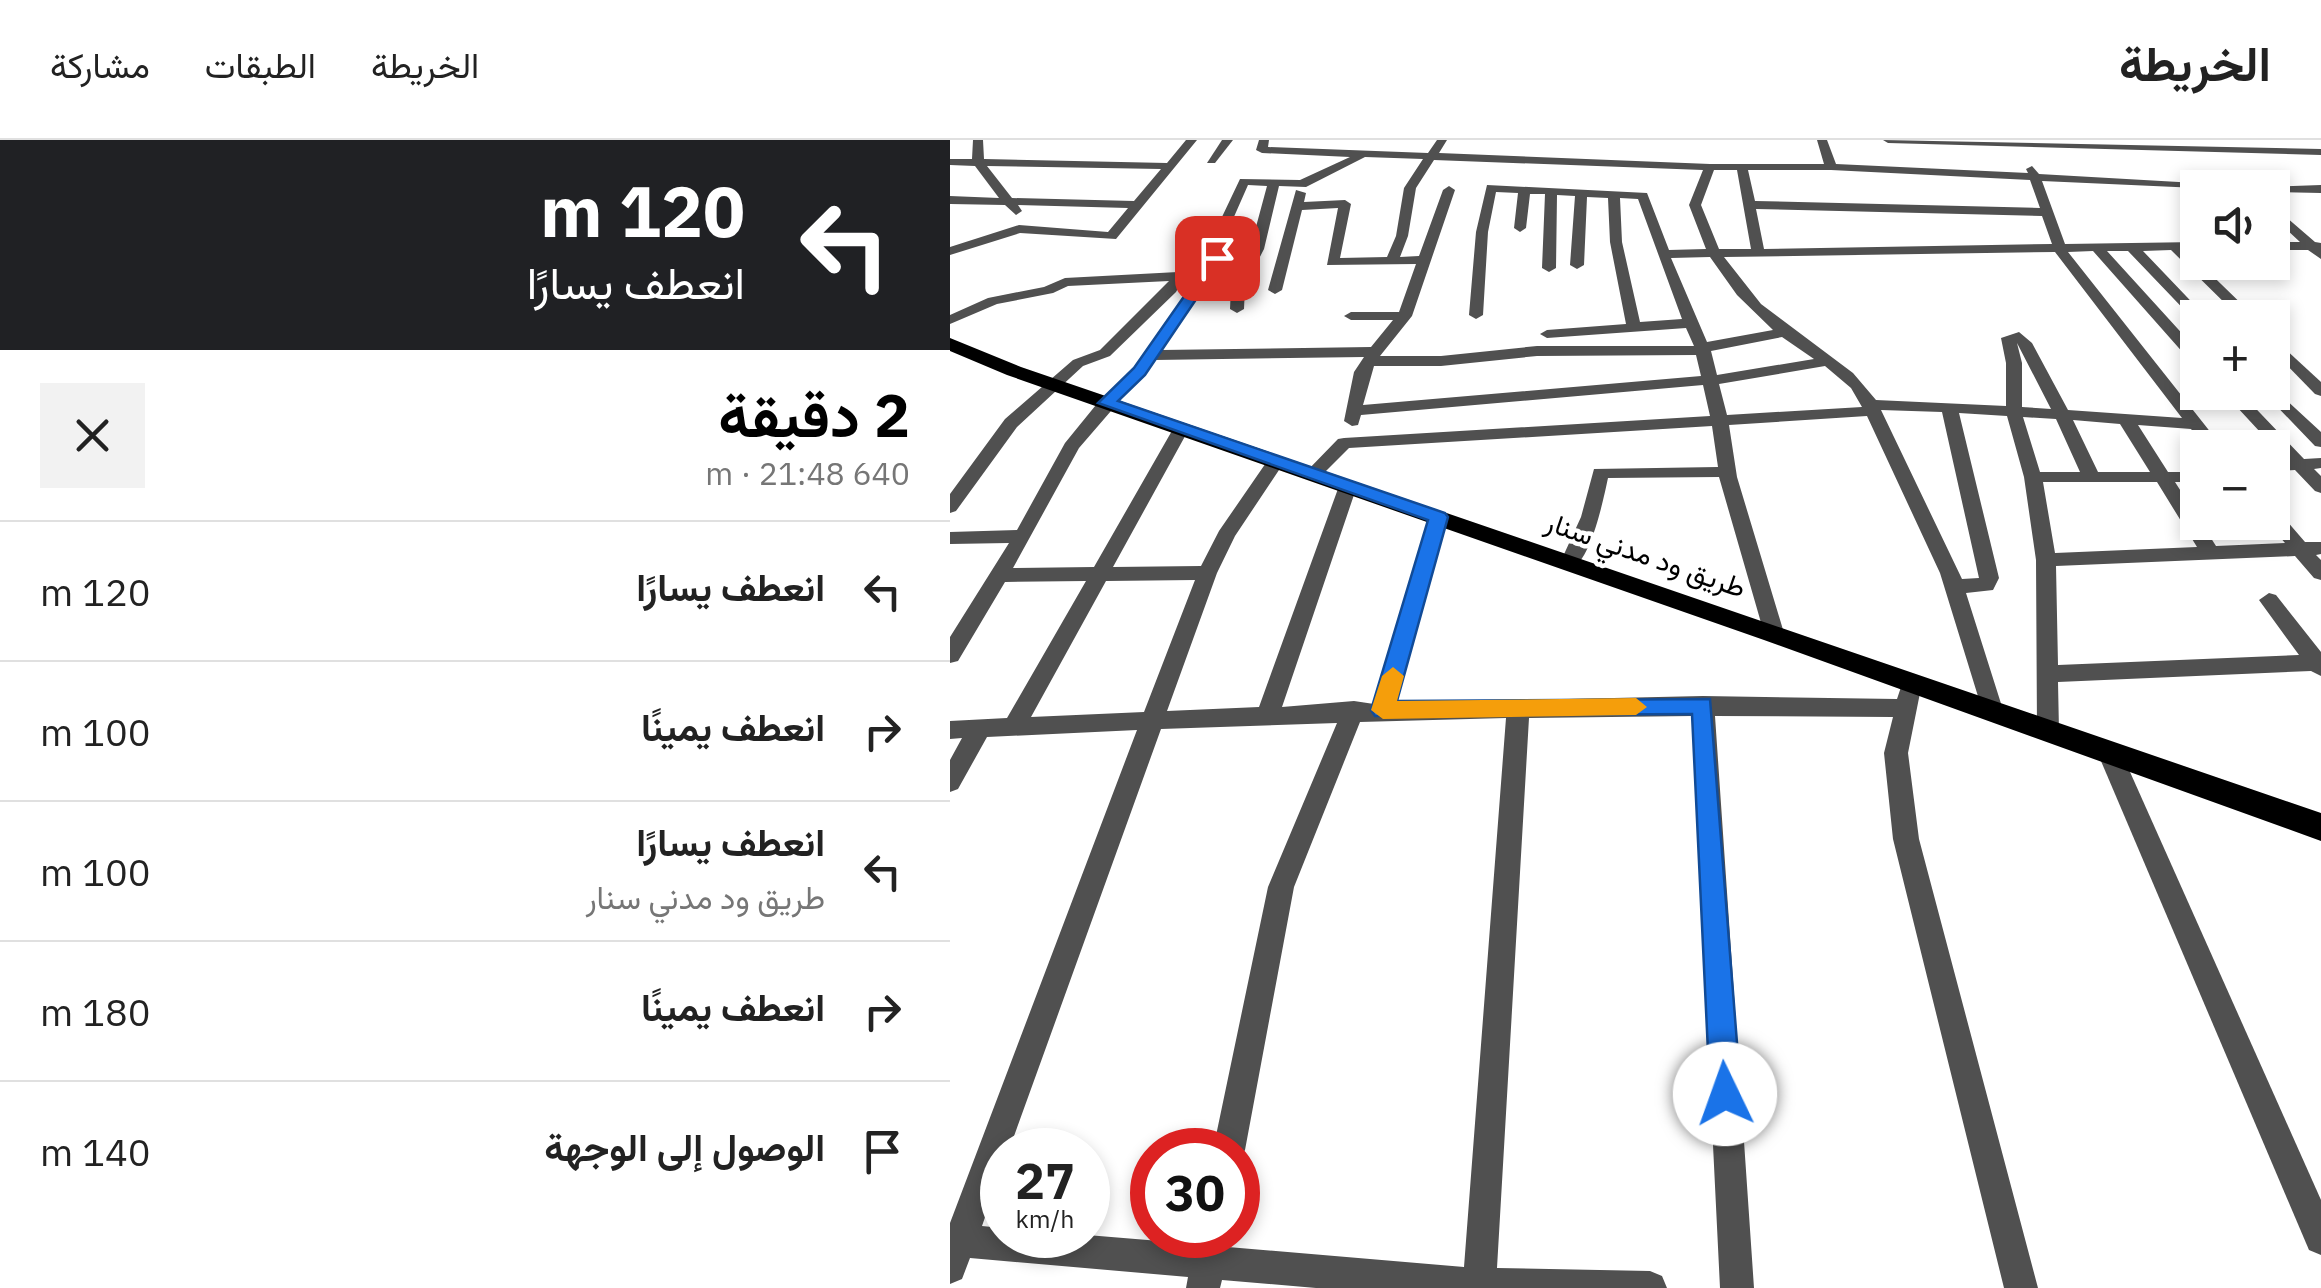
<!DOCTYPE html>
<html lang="ar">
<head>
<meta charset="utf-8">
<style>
	body { margin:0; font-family:"IBM Plex Sans",Vazirmatn,sans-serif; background:#f2f2f2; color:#222; direction:rtl; height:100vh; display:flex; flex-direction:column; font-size:38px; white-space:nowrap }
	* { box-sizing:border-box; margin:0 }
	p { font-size:32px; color:#767676 }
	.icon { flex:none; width:55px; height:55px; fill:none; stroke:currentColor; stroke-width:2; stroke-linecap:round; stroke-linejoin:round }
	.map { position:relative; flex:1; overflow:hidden; direction:ltr }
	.details { display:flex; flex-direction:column; background:#fff; width:950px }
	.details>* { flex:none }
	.banner { background:#202124; color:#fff; overflow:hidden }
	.controls { position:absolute; left:1230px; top:30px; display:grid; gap:20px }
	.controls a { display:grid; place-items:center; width:110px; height:110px; border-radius:0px; background:#fff; box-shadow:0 5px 15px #0003; font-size:50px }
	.speed { position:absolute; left:30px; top:988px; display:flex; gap:20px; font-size:50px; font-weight:700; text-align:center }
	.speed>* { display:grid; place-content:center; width:130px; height:130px; border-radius:50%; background:#fff; box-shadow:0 5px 15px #0003; line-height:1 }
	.speed small { font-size:25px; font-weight:400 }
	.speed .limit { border:15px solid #d22; background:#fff; color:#111 }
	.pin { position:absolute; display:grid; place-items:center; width:85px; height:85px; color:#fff; margin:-42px; border-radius:20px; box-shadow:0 5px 15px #0006 }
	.me { position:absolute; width:110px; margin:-55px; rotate:357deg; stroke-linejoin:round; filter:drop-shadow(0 0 8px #0008) }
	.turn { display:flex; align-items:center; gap:35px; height:210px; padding:0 40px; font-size:45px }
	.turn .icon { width:130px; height:130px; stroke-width:2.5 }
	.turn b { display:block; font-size:70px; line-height:85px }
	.round { display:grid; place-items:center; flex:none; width:105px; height:105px; border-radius:0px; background:#f2f2f2 }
	.head { display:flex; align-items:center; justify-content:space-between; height:170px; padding:0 40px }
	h1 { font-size:60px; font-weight:700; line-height:75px; color:#000 }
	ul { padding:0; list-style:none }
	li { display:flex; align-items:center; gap:30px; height:140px; padding:0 40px; border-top:2px solid #e0e0e0 }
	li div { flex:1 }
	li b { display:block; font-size:38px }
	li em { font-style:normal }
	header { display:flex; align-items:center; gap:60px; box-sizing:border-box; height:140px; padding:0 50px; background:#fff; border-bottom:2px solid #e0e0e0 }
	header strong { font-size:48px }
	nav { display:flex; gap:55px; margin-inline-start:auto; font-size:35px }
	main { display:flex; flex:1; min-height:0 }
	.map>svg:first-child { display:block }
</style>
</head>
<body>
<header>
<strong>الخريطة</strong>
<nav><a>الخريطة</a><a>الطبقات</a><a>مشاركة</a></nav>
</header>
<main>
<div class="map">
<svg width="1371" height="1148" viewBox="0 0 1371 1148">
	<rect width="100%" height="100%" fill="#fff"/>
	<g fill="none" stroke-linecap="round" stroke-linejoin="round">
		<!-- minor -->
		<g fill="#505050" fill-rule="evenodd">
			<path d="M23,0H33L34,19L217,23L236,0H247L166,99L70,93L0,115V107L69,85L158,92L178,68L68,65L72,71L66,75L55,65L0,64V56L49,58L25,26L0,25V19H22ZM37,26L211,29L184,61L62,58Z"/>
			<polygon points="272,0 283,0 265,23 257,23"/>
			<path d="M309,0H319L318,7L478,13L487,0H497L489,13L760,24H874L867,0H877L886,24L1078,33L1076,29L1082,26L1089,34L1316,47L1371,45V53L1322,52V48H1248L1092,41L1115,104L1248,102V110H1236L1306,178H1290L1221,110L1193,111L1257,178L1245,181L1178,111H1157L1248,211V225L1243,224L1143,111L1118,112L1273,308H1256L1241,289L1188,285L1218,332H1248V342H1225L1266,406L1335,403L1317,382H1322V370L1329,372L1355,402H1371V414L1366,415L1371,420V440L1364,438L1345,416L1106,426L1108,525L1349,515L1309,460L1319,453L1326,455L1371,512V536L1361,531L1108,542L1109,591L1106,597H1090L1087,591L1086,420L1074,337L1057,276L1009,273L1049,438L1043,450L1016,453L1054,573L1051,579H1035L990,433L917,276L779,285L787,337L834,493L824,501L814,493L769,337L658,338C653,361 641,421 620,430L610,423L631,377L644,329L768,327L762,286L399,308L369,338H357L354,334L388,299L394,298L760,276L753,245L411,275L408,285L402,286L394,281L404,232L414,217L205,220L129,308L63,428L144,427L223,289L231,284L239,289L163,427L251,426L269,391L320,317L326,316L335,321L285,396L267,433L217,571L309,567L389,346L398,340L407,346L332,567L404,561L424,564L479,377L488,371L497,377L446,563L753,556L947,559L951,547H967L970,553L958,613L969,699L1088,1148H1054L943,699L934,613L943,577L765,576L804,1148H770L742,576L579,578L547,1128L700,1131L712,1136L717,1148H366L272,1140L270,1148H236L238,1137L20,1118L12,1139L0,1144V1083L187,590L37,597L8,649L0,652V620L12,598L0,599V581L57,578L136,441L55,442L8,521L0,523V497L59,403L0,404V392L67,390L115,303L150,260L183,229L258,122L271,79L290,39L350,40L400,17L312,13L306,10ZM415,17L473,19L454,48L446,96L437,117L390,118L401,64L395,60L354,62L356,53L346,50L318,150L325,154L332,150L352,70L388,68L377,125L466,124L449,172H401L394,176L401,180H443L421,207L212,210L272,122L283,79L298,45L317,46L300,109L281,146L280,169L287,173L294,169L295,146L314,109L329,46L356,47ZM484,20L753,30L739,65L756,109L719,110L697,53L537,45L526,92L519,175L526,179L533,175L538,92L546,52L568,53L564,88L570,92L576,88L580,54H595L592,128L599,132L606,128L607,55L625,56L620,125L627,129L634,125L637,57L658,58L660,102L676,184L597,190L590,194L597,198L736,188L744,206H587L491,216H430L462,176L505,50L499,46L493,50L469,116L450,117L458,96L466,48ZM764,30H787L801,109H769L751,65ZM798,30H881L1080,40L1090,68L805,61ZM670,58L688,59L732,179L690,182L672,102ZM806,69L1092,76L1102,104L814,109ZM1105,112L1232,278L1118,270L1082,203L1069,192L1051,198L1056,223V266L926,260L903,233L811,164L774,117ZM760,117L787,155L823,190L757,202L721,118ZM832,197L864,219L767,235L761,211ZM1067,203L1101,269L1072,267V223ZM746,215L751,236L413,265L424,226H491L587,216ZM875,226L901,248L912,267L777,275L769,244ZM931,270L992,272L1029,438L1012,439ZM1073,277L1106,279L1130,332H1090ZM1123,280L1170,284L1200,332H1148ZM1093,342H1207L1247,407L1105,413ZM245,440L194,572L81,577L156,441ZM556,578L514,1127L278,1107L281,1095H247L246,1104L137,1095H52V1088L32,1086L52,1028V1010H59L211,589L387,583L318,747L263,1010H288V1022L295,1010L344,747L410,582Z"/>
			<polygon points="933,0 1371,9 1371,15 938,3"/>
			<polygon points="1322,65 1365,102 1371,103 1371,119 1358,110 1322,110 1322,102 1350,102 1322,76"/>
			<polygon points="228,132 235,136 226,152 160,216 133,226 67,287 6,371 0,373 0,354 55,279 123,220 150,210 219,141 118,146 103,153 47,164 0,184 0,175 38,158 94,147 115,138"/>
			<polygon points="1322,197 1371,242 1371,256 1365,254 1322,210"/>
			<polygon points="1322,247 1371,292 1371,307 1365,306 1316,255 1314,252 1322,252"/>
			<polygon points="1273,252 1290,252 1354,319 1371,318 1371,328 1364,329 1371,336 1371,353 1365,351 1345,330 1322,331 1322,321 1336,320"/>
			<polygon points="1160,604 1168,607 1172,614 1371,1060 1371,1115 1359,1110 1148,614 1152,607"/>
		</g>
		<!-- highway -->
		<polygon fill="#000" fill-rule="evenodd" points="0,198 71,227 1371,673 1371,701 814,500 57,235 0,211"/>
	</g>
	<!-- route -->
	<polygon fill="#1a73e8" stroke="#114b97" stroke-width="2.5" points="263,115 274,118 195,235 168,261 495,373 498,377 447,561 760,559 791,954 786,965 775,969 764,965 760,954 742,574 425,576 421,570 478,380 148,263 184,228"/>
	<!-- slow -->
	<polygon fill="#f59e0b" points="443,527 454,536 447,561 686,558 697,567 686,575 433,579 421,570 432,536"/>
	<g text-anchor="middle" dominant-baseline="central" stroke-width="9" stroke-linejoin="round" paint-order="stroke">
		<!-- street labels -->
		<g font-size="28" fill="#000" stroke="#fff">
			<text transform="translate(696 414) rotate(19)">طريق ود مدني سنار</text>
		</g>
	</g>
</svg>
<div class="controls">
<a><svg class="icon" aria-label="sound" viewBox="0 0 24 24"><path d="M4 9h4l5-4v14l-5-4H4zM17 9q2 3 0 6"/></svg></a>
<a>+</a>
<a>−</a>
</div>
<div class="speed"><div>27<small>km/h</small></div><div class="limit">30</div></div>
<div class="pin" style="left:267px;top:118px;background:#d93025"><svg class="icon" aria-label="arrive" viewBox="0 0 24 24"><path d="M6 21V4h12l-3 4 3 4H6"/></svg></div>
<svg class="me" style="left:775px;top:954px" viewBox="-20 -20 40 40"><circle r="19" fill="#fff"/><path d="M0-13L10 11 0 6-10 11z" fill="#1a73e8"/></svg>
</div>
<section class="details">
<div class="banner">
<div class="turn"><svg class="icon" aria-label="left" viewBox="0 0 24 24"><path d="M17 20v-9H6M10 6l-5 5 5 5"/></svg><div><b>120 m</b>انعطف يسارًا</div></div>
</div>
<div class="head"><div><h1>2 دقيقة</h1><p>640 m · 21:48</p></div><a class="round"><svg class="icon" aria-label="close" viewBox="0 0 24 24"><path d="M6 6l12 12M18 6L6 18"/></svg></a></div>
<ul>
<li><svg class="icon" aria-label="left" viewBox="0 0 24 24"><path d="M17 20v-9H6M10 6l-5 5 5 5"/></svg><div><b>انعطف يسارًا</b></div><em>120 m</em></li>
<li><svg class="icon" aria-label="right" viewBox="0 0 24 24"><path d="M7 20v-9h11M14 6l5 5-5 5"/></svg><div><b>انعطف يمينًا</b></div><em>100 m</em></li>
<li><svg class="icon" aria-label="left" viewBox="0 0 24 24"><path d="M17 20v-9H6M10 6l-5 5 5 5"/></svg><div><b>انعطف يسارًا</b><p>طريق ود مدني سنار</p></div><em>100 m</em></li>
<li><svg class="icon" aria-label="right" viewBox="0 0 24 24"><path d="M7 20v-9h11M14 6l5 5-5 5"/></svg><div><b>انعطف يمينًا</b></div><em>180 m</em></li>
<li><svg class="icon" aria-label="arrive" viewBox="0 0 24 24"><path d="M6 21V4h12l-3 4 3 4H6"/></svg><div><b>الوصول إلى الوجهة</b></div><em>140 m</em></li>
</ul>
</section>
</main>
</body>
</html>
